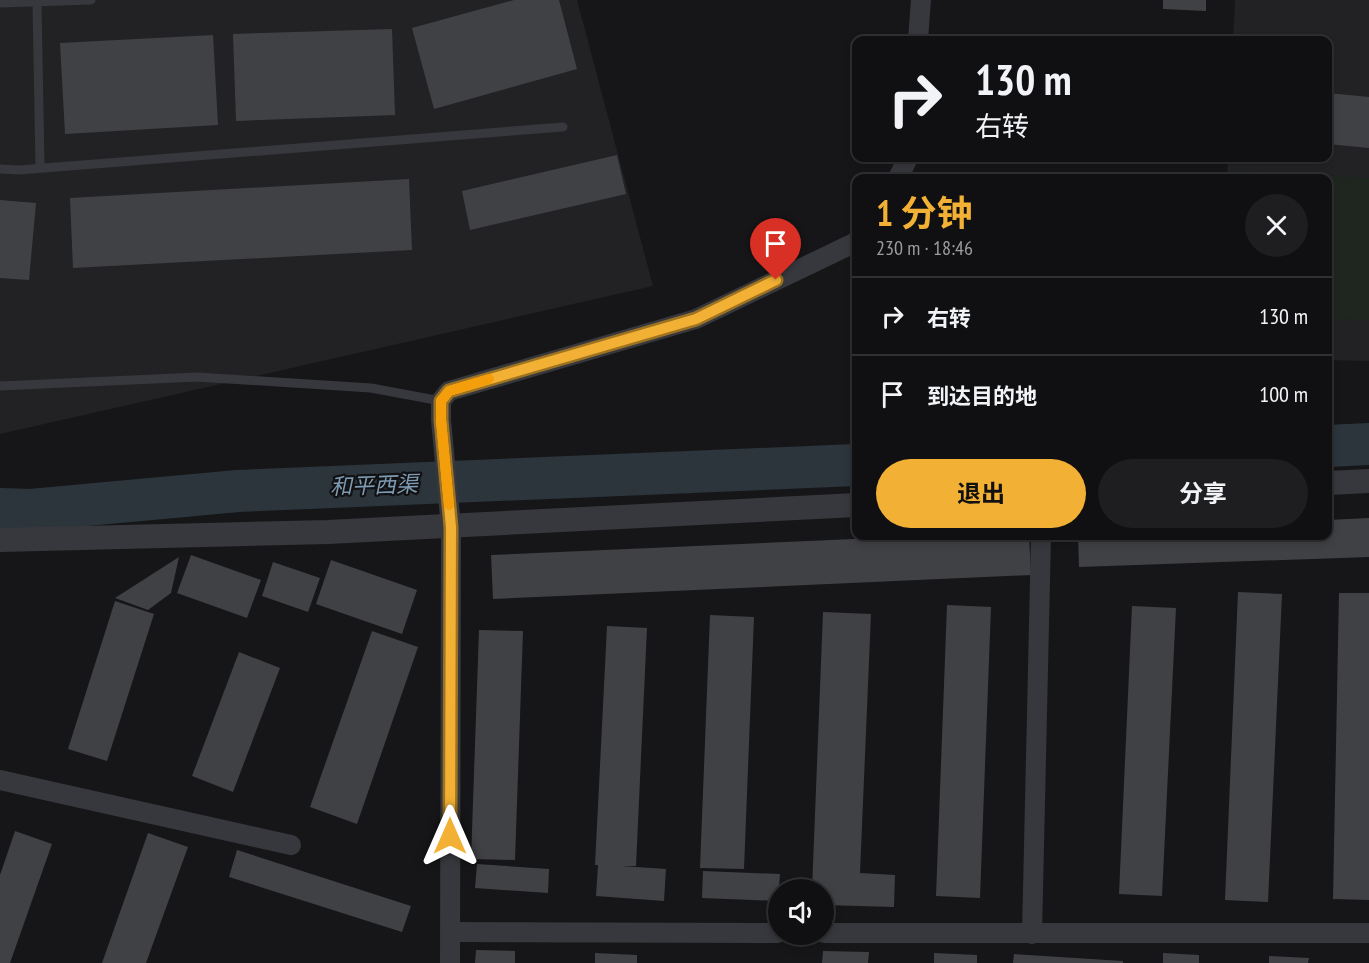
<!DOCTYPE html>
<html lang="zh">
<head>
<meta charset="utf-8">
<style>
	body { margin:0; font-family:"PT Sans Narrow","Noto Sans SC",sans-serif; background:#1e1e20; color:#f1f3f6; height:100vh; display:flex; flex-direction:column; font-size:22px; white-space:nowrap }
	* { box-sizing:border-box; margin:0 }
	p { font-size:20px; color:#9c9d9f }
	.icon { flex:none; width:33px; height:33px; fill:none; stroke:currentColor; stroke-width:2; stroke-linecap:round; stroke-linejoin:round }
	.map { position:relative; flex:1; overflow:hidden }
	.drawer { position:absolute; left:852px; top:174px; width:480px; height:366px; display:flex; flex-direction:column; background:#101012; border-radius:12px; box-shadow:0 3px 9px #0003,0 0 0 2px #303032 }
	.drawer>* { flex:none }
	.top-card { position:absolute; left:852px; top:36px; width:480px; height:126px; border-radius:12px; box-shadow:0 3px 9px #0003,0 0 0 2px #303032; background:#101012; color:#f1f3f6; overflow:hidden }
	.tools { position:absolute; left:768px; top:879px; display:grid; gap:12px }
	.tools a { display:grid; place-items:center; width:66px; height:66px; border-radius:50%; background:#101012; box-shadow:0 3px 9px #0003,0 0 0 2px #303032; font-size:30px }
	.pin { position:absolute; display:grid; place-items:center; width:51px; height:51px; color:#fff; margin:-62px -26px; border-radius:50% 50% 50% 0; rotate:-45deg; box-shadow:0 0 6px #0007 }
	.pin .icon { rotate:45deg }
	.me { position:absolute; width:66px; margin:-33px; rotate:0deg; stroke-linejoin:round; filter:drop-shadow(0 0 4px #0008) }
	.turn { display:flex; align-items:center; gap:21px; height:126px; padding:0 24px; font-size:27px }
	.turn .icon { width:78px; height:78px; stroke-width:2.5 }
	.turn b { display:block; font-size:42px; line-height:51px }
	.round { display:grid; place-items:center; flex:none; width:63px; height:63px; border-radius:32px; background:#1e1e20 }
	.head { display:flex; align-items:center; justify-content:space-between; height:102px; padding:0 24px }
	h1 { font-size:36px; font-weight:700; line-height:45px; color:#f2b134 }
	.primary-button { display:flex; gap:12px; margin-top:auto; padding:12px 24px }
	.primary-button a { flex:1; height:69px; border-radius:36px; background:#f2b134; color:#111; font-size:24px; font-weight:700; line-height:69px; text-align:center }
	.primary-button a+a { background:#1e1e20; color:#f1f3f6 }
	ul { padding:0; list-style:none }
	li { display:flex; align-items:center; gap:18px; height:78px; padding:0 24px; border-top:2px solid #303032 }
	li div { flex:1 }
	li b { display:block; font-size:22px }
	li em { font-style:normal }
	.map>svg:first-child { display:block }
</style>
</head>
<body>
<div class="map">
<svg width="1369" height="963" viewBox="0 0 1369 963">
	<rect width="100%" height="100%" fill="#161618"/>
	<!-- built -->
	<g fill="#222225">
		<polygon points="0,0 577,0 653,286 0,434"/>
		<polygon points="1235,0 1369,0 1369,361 1328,360 1328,178 1227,178 1228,158 1328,158 1328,40 1233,40"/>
	</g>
	<!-- green -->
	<polygon fill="#1e261f" points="1231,170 1369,178 1369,320 1328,318 1328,178 1230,178"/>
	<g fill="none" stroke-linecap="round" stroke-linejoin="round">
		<!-- river -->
		<g stroke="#2c353c" stroke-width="42">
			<polyline points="1328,446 1369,444"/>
			<polyline points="0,509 31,510 238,491 856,465"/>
		</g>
	</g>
	<!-- building -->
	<g fill="#404145">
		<polygon points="514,0 559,0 577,69 434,109 412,28"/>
		<polygon points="1163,0 1206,0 1206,11 1163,9"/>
		<polygon points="392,29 395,115 236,121 233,34"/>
		<polygon points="213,35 218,125 65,134 60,43"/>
		<polygon points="1328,93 1369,97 1369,148 1328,144"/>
		<polygon points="617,155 626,194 470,230 462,191"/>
		<polygon points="409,179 412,250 73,268 70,198"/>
		<polygon points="0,200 36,203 29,280 0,278"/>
		<polygon points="1369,518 1369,557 1079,567 1078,536 1328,536 1328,520"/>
		<polygon points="922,536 1029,536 1031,575 493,599 491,555"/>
		<polygon points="191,555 261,580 247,618 177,593"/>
		<polygon points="179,557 171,593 148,610 115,598"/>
		<polygon points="331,560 417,590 402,634 316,604"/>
		<polygon points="273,562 320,578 308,612 262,596"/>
		<polygon points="1238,592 1282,594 1268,902 1225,900"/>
		<polygon points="1339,593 1369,593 1369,900 1333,899"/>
		<polygon points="115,601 154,614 107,761 68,749"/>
		<polygon points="947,605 991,607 980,898 936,896"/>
		<polygon points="1132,606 1176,608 1162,896 1119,894"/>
		<polygon points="823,612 871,614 860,873 895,875 894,907 824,905 824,890 812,890"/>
		<polygon points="710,615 754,617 744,869 700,868"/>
		<polygon points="607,626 647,628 636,866 621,866 666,869 664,901 596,896 598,865 595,865"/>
		<polygon points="479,630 523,631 515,860 471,859"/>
		<polygon points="372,631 418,647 357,824 310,807"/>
		<polygon points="239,652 280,668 233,792 192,776"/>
		<polygon points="15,831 52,844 10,963 0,963 0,875"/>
		<polygon points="148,833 188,847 146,963 102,963"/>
		<polygon points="237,850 411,906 402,932 229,877"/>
		<polygon points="477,864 549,869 548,893 475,888"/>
		<polygon points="703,871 780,874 778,901 702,898"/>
		<polygon points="476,950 515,951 515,963 475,963"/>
		<polygon points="823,951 869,952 868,963 822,963"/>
		<polygon points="595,953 637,955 637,963 595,963"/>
		<polygon points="934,953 977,955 977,963 934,963"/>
		<polygon points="1163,953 1199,955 1199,963 1163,963"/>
		<polygon points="1014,954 1123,961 1123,963 1013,963"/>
		<polygon points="1269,956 1309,958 1308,963 1269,963"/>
	</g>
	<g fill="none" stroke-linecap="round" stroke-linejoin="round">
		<!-- service -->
		<g stroke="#37383d" stroke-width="9">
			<polyline points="37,2 40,168"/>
			<polyline points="0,3 91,0"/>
			<polyline points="0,169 19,170 563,127"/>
			<polyline points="0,386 197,377 371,388 441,401"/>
		</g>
		<!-- minor -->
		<g stroke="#37383d" stroke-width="20">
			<polyline points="918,40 921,0"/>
			<polyline points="898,178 908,158"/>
			<polyline points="0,780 291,845"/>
			<polyline points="450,932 778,933"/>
			<polyline points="824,933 1369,933"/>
			<polyline points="1032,934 1041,536"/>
			<polyline points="450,963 451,527 441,420 441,401 449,391 696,319 856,242"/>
		</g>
		<!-- tertiary -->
		<g stroke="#37383d" stroke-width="24">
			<polyline points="1328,483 1369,481"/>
			<polyline points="0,540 328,532 856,505"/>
		</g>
	</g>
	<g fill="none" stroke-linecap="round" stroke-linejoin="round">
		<!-- route casing -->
		<g stroke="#9d7322" stroke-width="15">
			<polyline id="route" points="450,836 451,527 441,420 441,401 449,391 696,319 776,280"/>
		</g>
		<!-- route -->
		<use href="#route" stroke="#f2b134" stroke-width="10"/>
		<!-- slow -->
		<polyline stroke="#f59e0b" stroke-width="10" points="449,505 441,420 441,401 449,391 489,379"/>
	</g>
	<g text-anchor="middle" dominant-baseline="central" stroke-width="4.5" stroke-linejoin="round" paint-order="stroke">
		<!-- water labels -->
		<g font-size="22" font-style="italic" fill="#7f9bb3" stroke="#111113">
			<text transform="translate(374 485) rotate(-2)">和平西渠</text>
		</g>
	</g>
</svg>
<div class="tools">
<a><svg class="icon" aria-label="sound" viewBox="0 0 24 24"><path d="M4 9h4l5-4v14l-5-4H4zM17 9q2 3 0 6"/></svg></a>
</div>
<div class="pin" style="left:776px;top:280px;background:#d93025"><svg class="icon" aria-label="arrive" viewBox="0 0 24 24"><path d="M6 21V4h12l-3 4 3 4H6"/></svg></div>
<svg class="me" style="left:450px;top:836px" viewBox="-20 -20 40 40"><path d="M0-17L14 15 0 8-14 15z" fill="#f2b134" stroke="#fff" stroke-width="4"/></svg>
<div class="top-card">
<div class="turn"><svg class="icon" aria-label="right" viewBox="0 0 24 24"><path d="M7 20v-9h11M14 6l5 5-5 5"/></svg><div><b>130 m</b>右转</div></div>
</div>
<section class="drawer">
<div class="head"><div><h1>1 分钟</h1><p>230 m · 18:46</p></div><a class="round"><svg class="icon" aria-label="close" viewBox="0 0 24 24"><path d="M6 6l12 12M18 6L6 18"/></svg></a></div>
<ul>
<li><svg class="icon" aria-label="right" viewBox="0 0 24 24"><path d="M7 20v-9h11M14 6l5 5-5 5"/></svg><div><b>右转</b></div><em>130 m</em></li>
<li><svg class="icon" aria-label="arrive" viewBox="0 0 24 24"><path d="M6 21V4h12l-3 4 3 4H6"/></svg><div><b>到达目的地</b></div><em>100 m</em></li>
</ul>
<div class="primary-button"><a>退出</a><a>分享</a></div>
</section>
</div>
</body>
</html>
